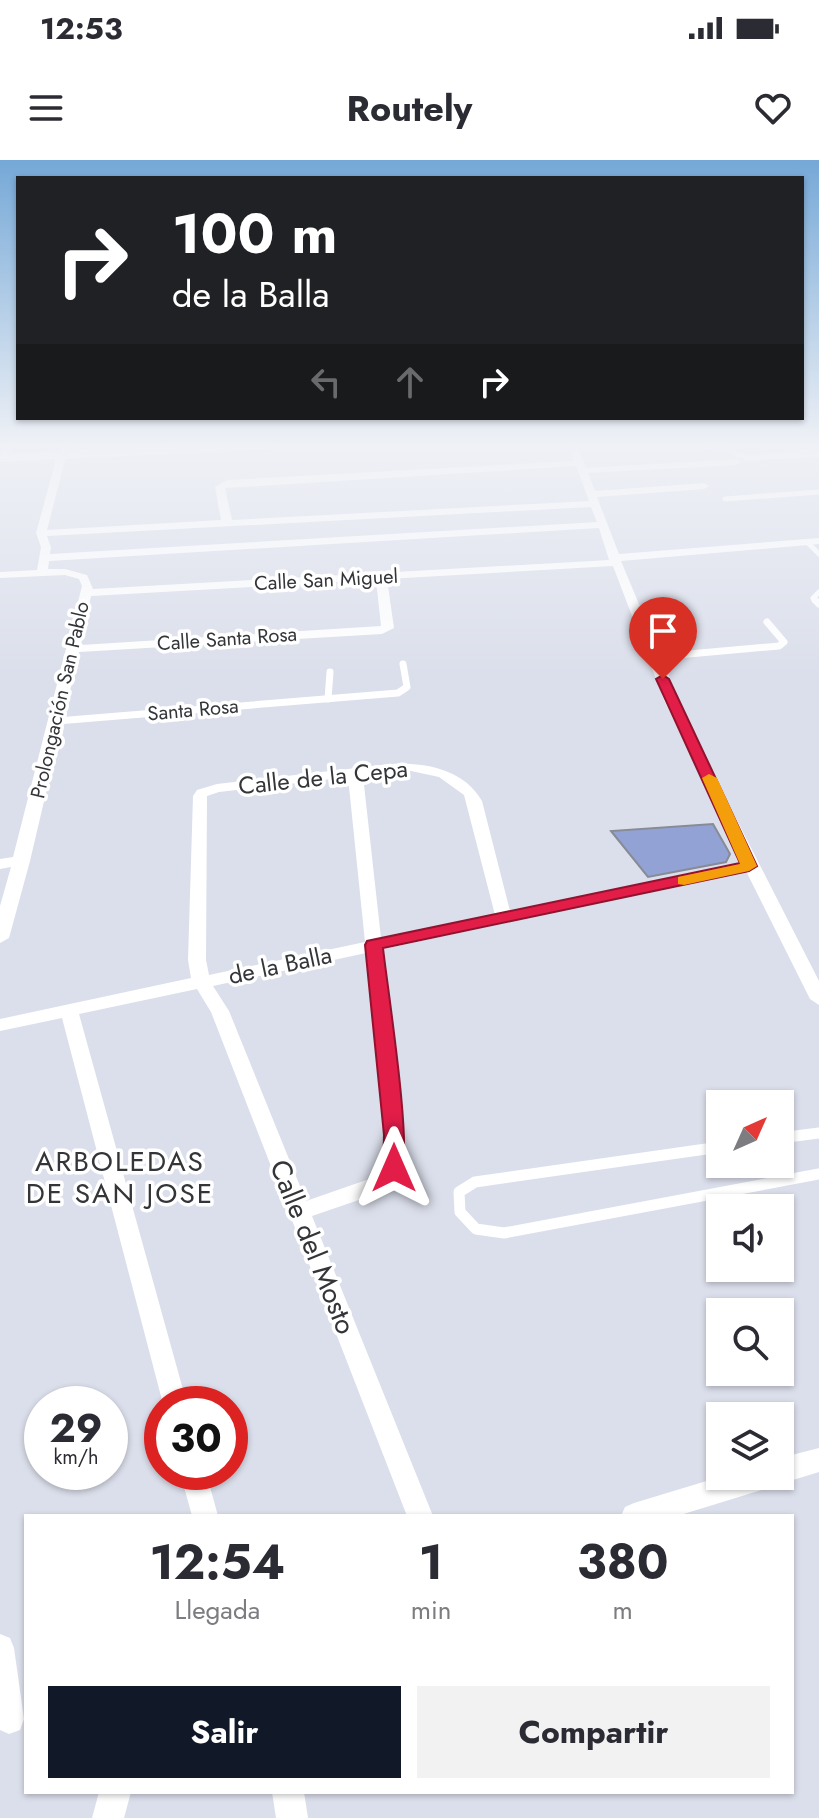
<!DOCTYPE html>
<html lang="es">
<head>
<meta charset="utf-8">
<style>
	body { margin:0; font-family:Jost,sans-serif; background:#f2f2f3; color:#2b2b33; height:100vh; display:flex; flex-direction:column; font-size:30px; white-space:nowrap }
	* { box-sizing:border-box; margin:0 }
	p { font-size:26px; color:#7c7c81 }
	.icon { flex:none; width:44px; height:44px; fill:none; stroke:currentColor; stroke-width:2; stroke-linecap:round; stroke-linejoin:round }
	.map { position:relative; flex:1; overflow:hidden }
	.drawer { position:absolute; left:24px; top:1354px; width:770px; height:280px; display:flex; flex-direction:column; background:#fff; border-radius:0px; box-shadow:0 2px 6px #0004 }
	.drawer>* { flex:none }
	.top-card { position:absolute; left:16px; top:16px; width:788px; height:244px; border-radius:0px; box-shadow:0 2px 6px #0004; background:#202124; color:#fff; overflow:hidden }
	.needle { width:52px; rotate:45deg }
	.fabs { position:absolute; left:706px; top:930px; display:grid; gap:16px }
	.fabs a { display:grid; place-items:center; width:88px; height:88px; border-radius:0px; background:#fff; box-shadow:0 2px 6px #0004; font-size:40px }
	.speed { position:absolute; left:24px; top:1226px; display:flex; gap:16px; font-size:40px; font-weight:700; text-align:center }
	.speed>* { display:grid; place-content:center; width:104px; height:104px; border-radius:50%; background:#fff; box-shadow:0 2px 6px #0004; line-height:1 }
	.speed small { font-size:20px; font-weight:400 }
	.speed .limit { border:12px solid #d22; background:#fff; color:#111 }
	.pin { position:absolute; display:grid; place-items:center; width:68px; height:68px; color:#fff; margin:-82px -34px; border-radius:50% 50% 50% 0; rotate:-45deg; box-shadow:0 0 8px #0007 }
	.pin .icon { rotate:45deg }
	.me { position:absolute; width:88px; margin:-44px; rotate:0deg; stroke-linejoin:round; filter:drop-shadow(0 0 6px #0008) }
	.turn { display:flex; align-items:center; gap:28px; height:168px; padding:0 24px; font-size:36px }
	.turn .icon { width:104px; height:104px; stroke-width:2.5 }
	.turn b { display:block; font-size:56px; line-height:68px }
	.lanes { display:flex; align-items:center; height:76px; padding:0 24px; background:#0003; justify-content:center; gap:40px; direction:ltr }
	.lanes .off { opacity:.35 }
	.eta { display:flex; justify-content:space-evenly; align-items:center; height:136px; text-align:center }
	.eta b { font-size:48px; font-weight:700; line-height:56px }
	.action { display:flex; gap:16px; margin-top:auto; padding:16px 24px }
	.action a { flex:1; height:92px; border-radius:0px; background:#111827; color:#fff; font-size:32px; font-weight:700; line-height:92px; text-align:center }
	.action a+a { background:#f2f2f3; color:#2b2b33 }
	.status { display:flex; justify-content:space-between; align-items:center; height:56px; padding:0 40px; background:#fff; direction:ltr }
	.status svg { height:22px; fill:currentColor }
	header { display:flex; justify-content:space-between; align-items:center; height:104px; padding:0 24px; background:#fff; font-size:36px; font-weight:700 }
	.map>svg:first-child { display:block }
</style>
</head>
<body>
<div class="status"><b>12:53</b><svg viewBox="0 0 49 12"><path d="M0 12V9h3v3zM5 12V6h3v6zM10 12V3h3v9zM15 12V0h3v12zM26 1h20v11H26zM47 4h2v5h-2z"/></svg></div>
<header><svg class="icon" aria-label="menu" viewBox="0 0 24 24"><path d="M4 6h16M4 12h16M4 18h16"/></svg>Routely<svg class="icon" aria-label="heart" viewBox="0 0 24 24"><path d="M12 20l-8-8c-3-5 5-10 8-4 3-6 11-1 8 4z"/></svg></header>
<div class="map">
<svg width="819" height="1658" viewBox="0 0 819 1658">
	<rect width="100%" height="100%" fill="#dbdfeb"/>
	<!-- building -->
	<polygon fill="#93a2d5" stroke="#878b95" stroke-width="2" points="713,664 730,694 726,702 648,717 611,671"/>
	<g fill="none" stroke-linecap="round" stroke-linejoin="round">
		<!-- service-far2 -->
		<g stroke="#fff" stroke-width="5">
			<polyline points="725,285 737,295 746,296"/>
			<polyline points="706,287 724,285"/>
			<polyline points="819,291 746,298 819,295"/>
			<polyline points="725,339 819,332"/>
			<polyline points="807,382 819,394"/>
			<polyline points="817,442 813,438 819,432"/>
		</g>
		<!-- service-far1 -->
		<g stroke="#fff" stroke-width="7">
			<polyline points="815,440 819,444"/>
			<polyline points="655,497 779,486 784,482 767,462"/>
			<polyline points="328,539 330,512"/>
			<polyline points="57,561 398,533 407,527 403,504"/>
		</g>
		<!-- service -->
		<g stroke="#fff" stroke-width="11">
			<polyline points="780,978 819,973"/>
			<polyline points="720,987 475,1022 459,1032 460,1052 476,1069 504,1073 819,1014"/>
		</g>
		<!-- minor -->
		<g fill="#fff" fill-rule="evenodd">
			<polygon points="5,285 14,285 4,300 0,296"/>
			<path d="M60,285H69L47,370L221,360L215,327L227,320L574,301L568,285H577L586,308L736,299L741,302L736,305L588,313L595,331L704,323L709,326L704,329L597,337L619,394L819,378V384L621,401L695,578L819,821V845L810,839L746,711L383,789L404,975V1008L388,1030L312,1056L433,1356H407L211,852L197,829L79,854L187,1244H163L62,858L0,871V859L191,818L188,800L193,636L197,630L217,624L391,604C425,602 464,609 482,641L510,751L742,703L664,540L613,406L387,419L394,468L382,474L79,492L30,701L9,778L0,783V746L11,707L0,709V699L13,697L82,426L79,419L65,415L0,418V412L37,410L41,387L36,373ZM576,306L589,341L232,360L225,328ZM591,347L597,362L50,394L51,387L47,376ZM599,368L609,400L93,429L87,415L65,409H48L49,401ZM376,420L381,466L81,485L91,436ZM411,611L439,617L464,635L495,755L381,778L363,616ZM348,617L365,782L209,815L206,800L207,636L219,632ZM366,793L384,975V1006L372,1018L306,1041L229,851L213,826Z"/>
			<polygon points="819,1288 819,1312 780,1324 776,1322 765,1329 677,1356 621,1356 625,1347 634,1343 723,1316 780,1316 780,1298"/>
			<polygon points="180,1312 206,1312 218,1356 192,1356"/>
			<polygon points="0,1474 10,1478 14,1488 24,1559 20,1570 9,1574 0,1570"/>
			<polygon points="99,1632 131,1632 124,1658 92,1658"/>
			<polygon points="272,1632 304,1632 308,1658 276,1658"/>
		</g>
		<!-- tertiary -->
		<polygon fill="#fff" fill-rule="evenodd" points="192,285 277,285 271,289 0,302 0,294"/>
	</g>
	<!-- sky -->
	<linearGradient id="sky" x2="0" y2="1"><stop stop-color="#75a8d7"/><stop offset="0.55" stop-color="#eff1f6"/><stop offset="1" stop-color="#eff1f6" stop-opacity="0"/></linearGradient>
	<rect width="819" height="517" fill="url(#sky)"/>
	<!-- route -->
	<path fill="#e11d48" stroke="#92132f" stroke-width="2" d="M663,515L669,519L757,706L749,711L383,788C387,825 413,991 401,1013L394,1016L386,1013L383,1008L384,975L365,785L367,781L740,703L656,519Z"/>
	<!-- slow -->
	<polygon fill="#f59e0b" points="709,614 717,618 757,706 749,711 684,725 678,724 678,717 740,704 702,618"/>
	<g text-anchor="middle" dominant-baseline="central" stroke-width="7" stroke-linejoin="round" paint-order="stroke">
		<!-- far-street labels -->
		<g font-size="20" fill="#333539" stroke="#fff">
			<text transform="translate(326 420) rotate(-3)">Calle San Miguel</text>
			<text transform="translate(227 479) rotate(-4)">Calle Santa Rosa</text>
			<text transform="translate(60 540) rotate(-77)">Prolongación San Pablo</text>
			<text transform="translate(193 550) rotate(-5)">Santa Rosa</text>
		</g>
		<!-- street labels -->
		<g font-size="24" fill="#333539" stroke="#fff">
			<text transform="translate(323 617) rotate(-6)">Calle de la Cepa</text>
			<text transform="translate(280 805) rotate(-12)">de la Balla</text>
		</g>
		<!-- quarter labels -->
		<g font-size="28" letter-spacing="2" fill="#333539" stroke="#fff">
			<text x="120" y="1001">ARBOLEDAS<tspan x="120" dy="32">DE SAN JOSE</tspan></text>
		</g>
		<!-- near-street labels -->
		<g font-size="28" fill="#333539" stroke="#fff">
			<text transform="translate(313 1087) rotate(68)">Calle del Mosto</text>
		</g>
	</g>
</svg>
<div class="fabs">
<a><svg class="needle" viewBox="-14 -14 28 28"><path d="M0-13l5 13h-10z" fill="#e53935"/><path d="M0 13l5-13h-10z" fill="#7c7c81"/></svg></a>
<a><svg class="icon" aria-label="sound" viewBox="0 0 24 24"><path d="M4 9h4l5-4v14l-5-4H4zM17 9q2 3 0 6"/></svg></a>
<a><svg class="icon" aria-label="search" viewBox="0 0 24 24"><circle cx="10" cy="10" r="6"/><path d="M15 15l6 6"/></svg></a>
<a><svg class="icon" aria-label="layers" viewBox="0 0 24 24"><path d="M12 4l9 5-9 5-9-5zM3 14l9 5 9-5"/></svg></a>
</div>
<div class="speed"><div>29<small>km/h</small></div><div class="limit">30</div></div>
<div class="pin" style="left:663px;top:519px;background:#d93025"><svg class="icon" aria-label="arrive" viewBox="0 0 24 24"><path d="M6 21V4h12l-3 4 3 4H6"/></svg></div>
<svg class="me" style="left:394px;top:1008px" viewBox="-20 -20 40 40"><path d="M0-17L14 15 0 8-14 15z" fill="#e11d48" stroke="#fff" stroke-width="4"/></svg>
<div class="top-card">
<div class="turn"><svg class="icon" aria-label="right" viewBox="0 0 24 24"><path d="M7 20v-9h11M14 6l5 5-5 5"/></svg><div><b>100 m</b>de la Balla</div></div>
<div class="lanes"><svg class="icon off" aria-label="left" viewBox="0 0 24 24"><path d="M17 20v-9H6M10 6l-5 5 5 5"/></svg><svg class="icon off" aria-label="ahead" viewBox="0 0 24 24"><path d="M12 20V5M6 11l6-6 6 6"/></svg><svg class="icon" aria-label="right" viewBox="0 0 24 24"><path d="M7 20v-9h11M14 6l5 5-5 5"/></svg></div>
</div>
<section class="drawer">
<div class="eta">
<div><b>12:54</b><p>Llegada</p></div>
<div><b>1</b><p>min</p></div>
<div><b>380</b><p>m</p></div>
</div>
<div class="action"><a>Salir</a><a>Compartir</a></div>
</section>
</div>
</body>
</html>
